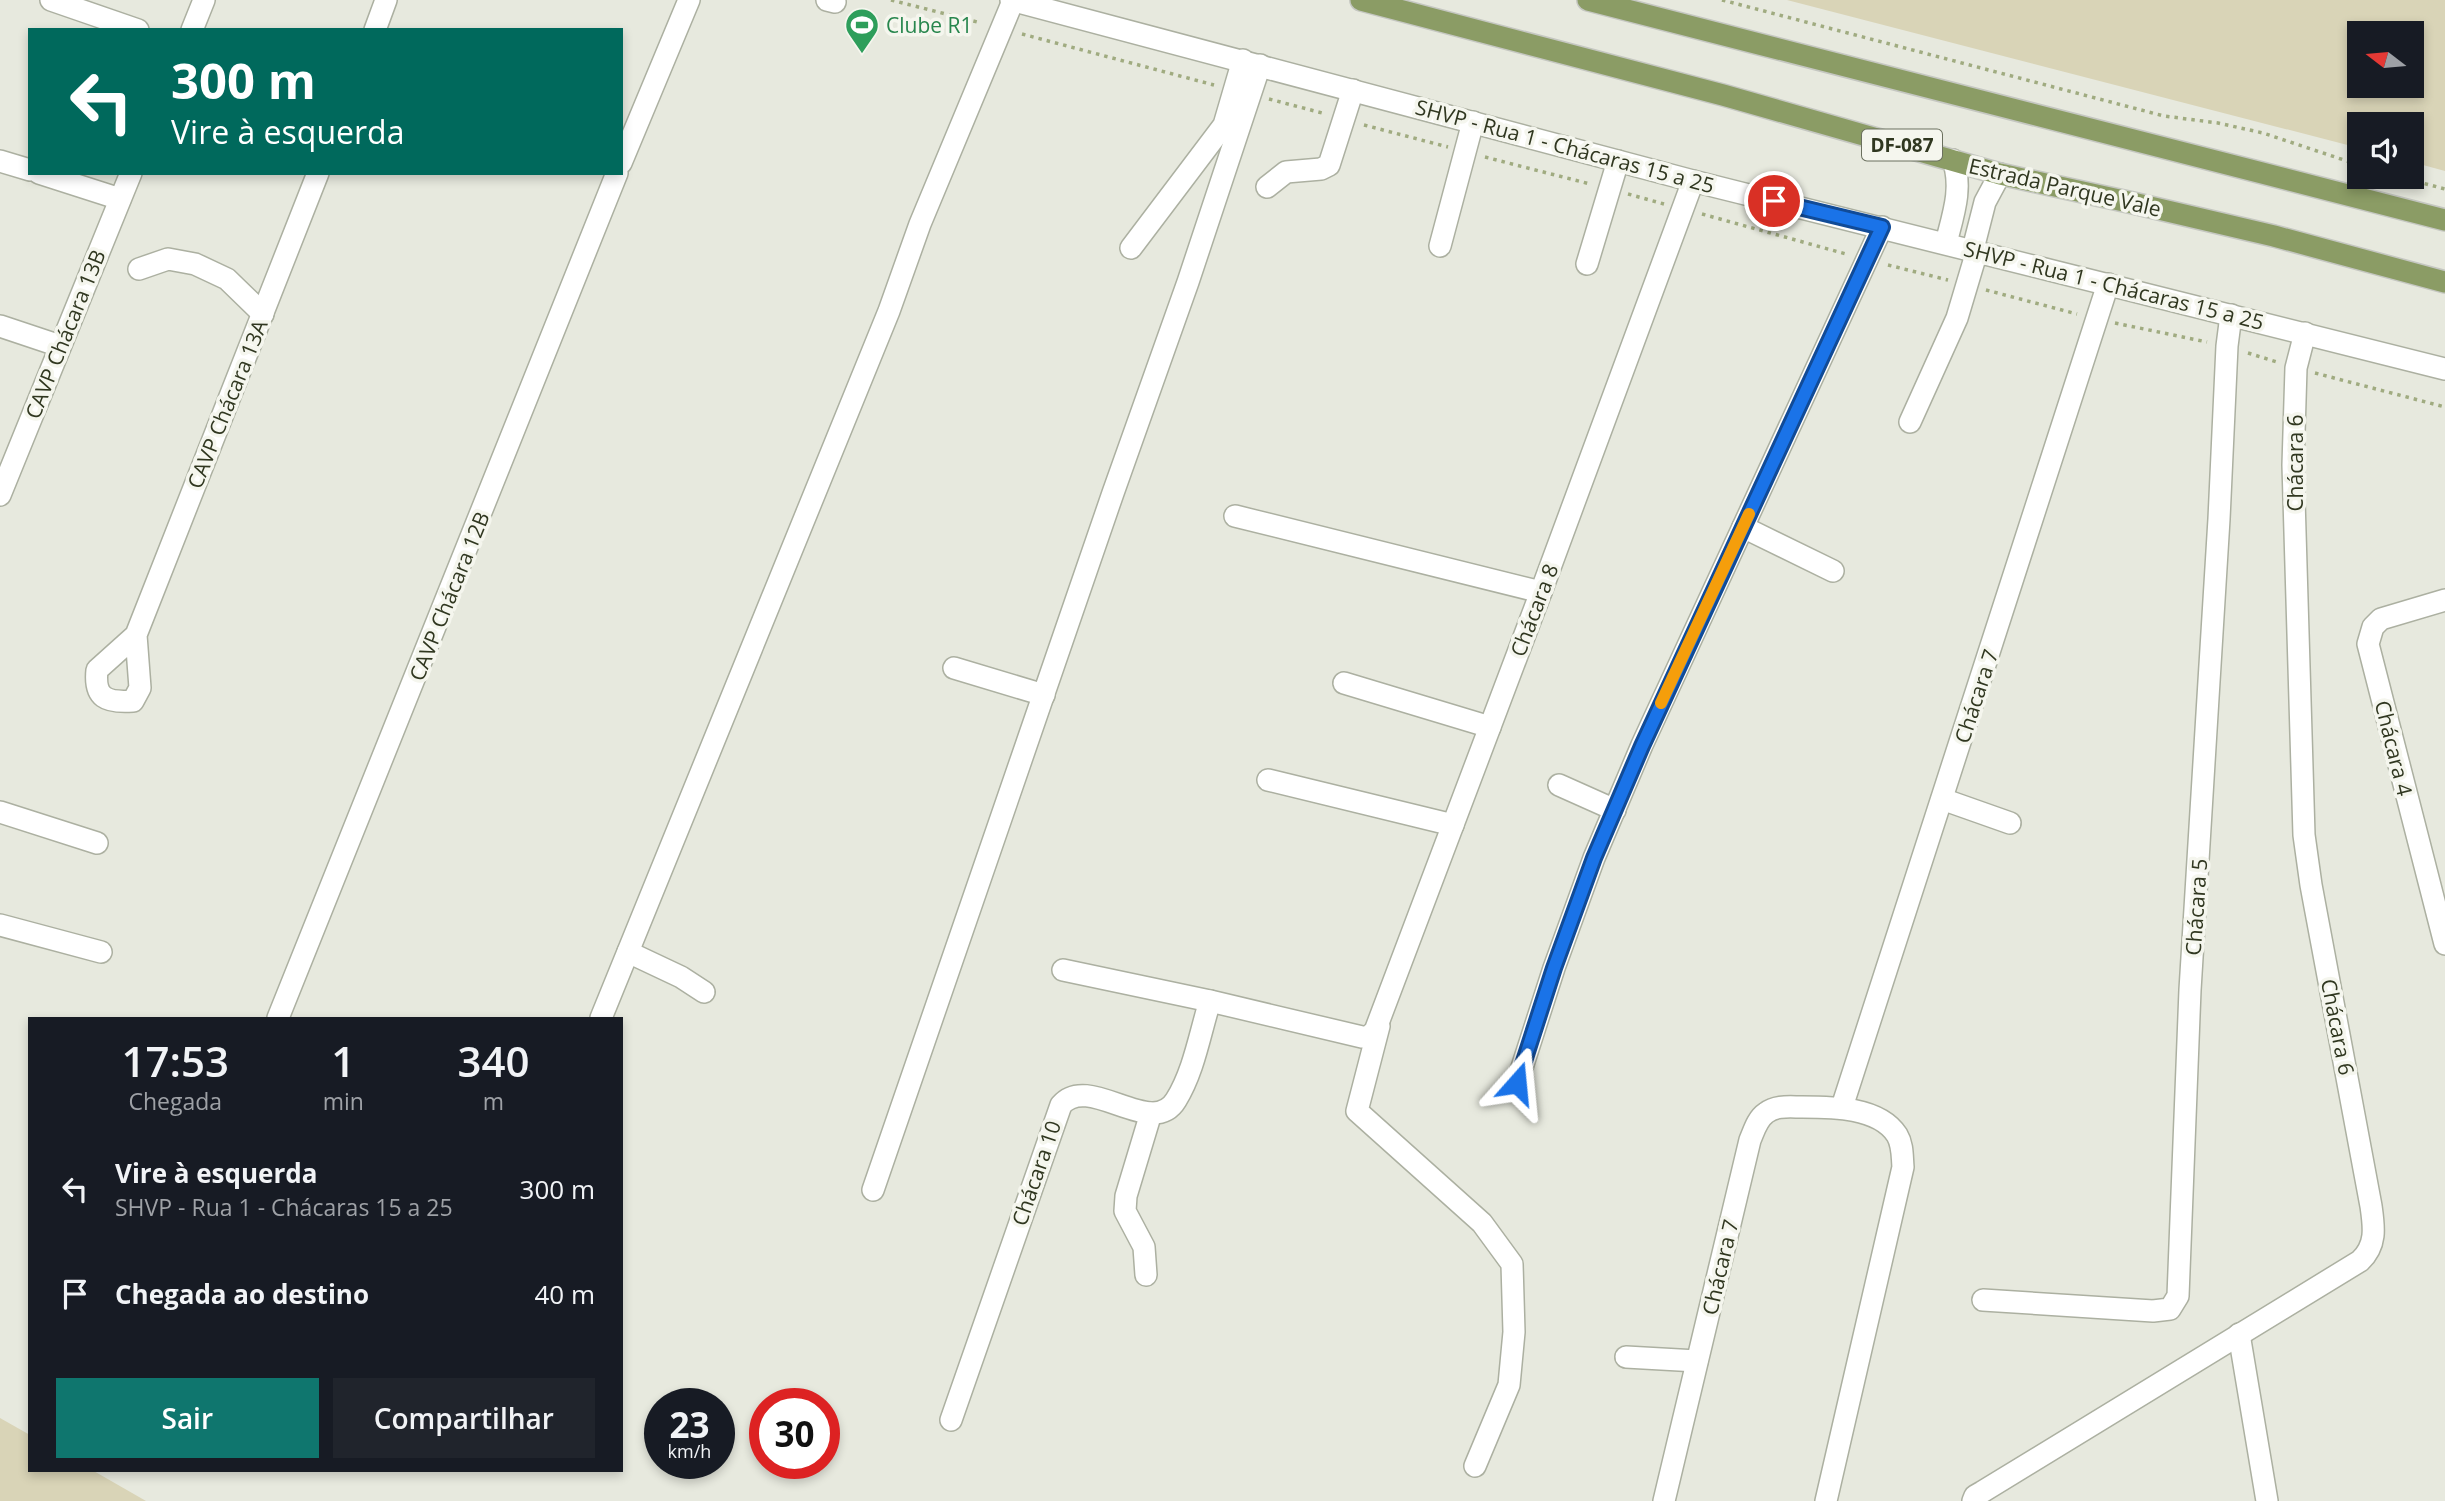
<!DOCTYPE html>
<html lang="pt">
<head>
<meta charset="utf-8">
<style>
	body { margin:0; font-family:"Open Sans",sans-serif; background:#20242c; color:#f1f3f6; height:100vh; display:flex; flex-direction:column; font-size:26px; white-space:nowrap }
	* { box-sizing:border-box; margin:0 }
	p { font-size:23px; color:#9ea1a6 }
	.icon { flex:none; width:38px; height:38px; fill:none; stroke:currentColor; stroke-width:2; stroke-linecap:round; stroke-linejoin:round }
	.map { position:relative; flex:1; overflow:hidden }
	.panel { position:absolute; left:28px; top:1017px; width:595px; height:455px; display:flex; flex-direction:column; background:#171b24; border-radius:0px; box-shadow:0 4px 10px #0003 }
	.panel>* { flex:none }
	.banner { position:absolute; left:28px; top:28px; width:595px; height:147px; border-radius:0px; box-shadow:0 4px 10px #0003; background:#00695c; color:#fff; overflow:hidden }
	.needle { width:46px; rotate:286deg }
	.controls { position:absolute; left:2347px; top:21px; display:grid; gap:14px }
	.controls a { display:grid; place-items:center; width:77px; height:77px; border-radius:0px; background:#171b24; box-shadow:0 4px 10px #0003; font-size:35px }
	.speed { position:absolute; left:644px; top:1388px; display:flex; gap:14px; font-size:35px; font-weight:700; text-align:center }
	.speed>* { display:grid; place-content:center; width:91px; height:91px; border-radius:50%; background:#171b24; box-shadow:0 4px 10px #0003; line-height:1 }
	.speed small { font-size:18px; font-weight:400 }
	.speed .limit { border:10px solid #d22; background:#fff; color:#111 }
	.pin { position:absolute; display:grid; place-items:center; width:60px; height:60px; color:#fff; margin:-30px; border:4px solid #fff; border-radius:50%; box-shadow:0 2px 7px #0007 }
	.me { position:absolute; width:77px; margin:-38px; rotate:18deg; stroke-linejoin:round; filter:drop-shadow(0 0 5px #0008) }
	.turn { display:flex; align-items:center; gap:24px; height:147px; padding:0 28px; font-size:32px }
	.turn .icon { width:91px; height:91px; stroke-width:2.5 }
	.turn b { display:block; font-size:49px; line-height:60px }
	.eta { display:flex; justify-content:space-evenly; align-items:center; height:119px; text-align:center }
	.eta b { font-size:42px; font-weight:600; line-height:49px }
	.action { display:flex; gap:14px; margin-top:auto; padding:14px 28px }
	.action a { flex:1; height:80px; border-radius:0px; background:#0f766e; color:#fff; font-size:28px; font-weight:600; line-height:80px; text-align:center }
	.action a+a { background:#20242c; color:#f1f3f6 }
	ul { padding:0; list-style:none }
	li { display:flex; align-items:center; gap:21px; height:105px; padding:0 28px }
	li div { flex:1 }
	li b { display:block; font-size:26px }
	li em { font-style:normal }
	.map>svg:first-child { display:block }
</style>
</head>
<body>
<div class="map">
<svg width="2445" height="1501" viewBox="0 0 2445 1501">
	<rect width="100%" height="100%" fill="#e7e9de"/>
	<!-- green -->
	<g fill="#d9d4b7" fill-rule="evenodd">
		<path d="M1787,0H2445V171L2412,162V124H2359V148ZM2359,33H2412V86H2359Z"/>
		<polygon points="0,1418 30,1435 30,1470 92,1470 146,1501 0,1501"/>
	</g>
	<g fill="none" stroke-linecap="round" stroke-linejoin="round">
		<!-- minor casing -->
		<g stroke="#acb0a1" stroke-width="24">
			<g id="minor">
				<polyline points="51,0 138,30"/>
				<polyline points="827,0 835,2"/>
				<polyline points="1011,0 1693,181 2445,369"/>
				<polyline points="192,30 204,0"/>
				<polyline points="375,30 386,0"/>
				<polyline points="0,161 30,170"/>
				<polyline points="621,163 689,0"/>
				<polyline points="39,173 120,199"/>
				<polyline points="1267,187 1286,172 1321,169 1329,165 1353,90"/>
				<path d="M1946,243C1953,215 1963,188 1953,160"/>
				<polyline points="1440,246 1473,122"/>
				<polyline points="1131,248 1224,125 1243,60"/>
				<polyline points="1973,249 1985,202 2000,174"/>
				<polyline points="1587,264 1618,161"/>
				<polyline points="139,269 168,259 195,264 227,279 263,314"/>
				<polyline points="0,326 60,346"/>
				<polyline points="1910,422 1957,318 1977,251"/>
				<polyline points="0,495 131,173"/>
				<polyline points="1235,516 1541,592"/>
				<polyline points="1743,527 1833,571"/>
				<polyline points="2445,600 2381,619 2373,627 2368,644 2445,944"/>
				<path d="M136,635L97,670C94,698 106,703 133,701L140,688L136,635L318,173"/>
				<polyline points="954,668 1044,695"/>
				<polyline points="1344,683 1490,727"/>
				<polyline points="1268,780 1453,825"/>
				<polyline points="1559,785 1615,810"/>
				<polyline points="1942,799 2010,823"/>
				<polyline points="0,812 97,843"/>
				<polyline points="0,925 101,952"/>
				<polyline points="628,952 681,977 704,992"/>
				<polyline points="1063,970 1210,1001 1362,1037 1368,1037 1375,1031 1541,592 1693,181"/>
				<polyline points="278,1018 617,173"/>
				<polyline points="601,1018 889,311 920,224 1013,1"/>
				<polyline points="1379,1026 1357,1111 1482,1223 1512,1264 1514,1332 1509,1385 1475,1466"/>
				<polyline points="1517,1083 1554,968 1594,858 1642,745 1882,227"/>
				<polyline points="1842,1107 2108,284"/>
				<polyline points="873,1190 1113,493 1188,282 1260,65"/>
				<polyline points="1146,1275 1144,1247 1125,1211 1126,1196 1151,1113"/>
				<polyline points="1983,1300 2153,1311 2170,1309 2178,1296 2190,990 2219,519 2227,346 2231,315"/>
				<polyline points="2239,1334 2267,1501"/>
				<polyline points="1626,1357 1697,1361"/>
				<path d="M951,1420L1061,1105C1089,1072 1152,1140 1176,1100C1194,1071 1200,1033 1210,1001"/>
				<path d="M1664,1501L1750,1140C1754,1131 1757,1119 1766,1113C1776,1105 1790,1107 1802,1107C1832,1107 1879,1107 1897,1135C1903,1145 1902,1156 1903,1167L1826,1501"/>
				<path d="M1973,1501L1975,1496L1982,1492L2360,1261C2377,1245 2374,1227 2371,1206L2311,885L2304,835L2293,465L2296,368L2305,333"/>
			</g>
		</g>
		<!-- major casing -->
		<g stroke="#c5c7c1" stroke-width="24">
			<g id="major">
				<polyline points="1361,0 1723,95 2000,174 2133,203 2274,236 2445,282"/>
				<polyline points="1588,0 2445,220"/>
			</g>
		</g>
		<!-- path -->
		<g stroke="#a0ab80" stroke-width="3.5" stroke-dasharray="3.5 5" stroke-linecap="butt">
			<polyline points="891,0 981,23"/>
			<polyline points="1722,0 2164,116 2218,123 2263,133 2359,165"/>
			<polyline points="1022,34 1214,85"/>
			<polyline points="1269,99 1326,114"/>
			<polyline points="1364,125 1448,147"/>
			<polyline points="1485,157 1590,184"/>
			<polyline points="2400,177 2445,189"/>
			<polyline points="1628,194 1664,204"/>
			<polyline points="1702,214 1846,254"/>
			<polyline points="1888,265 1948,280"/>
			<polyline points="1986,290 2077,314"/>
			<polyline points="2115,323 2207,342"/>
			<polyline points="2248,353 2277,362"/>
			<polyline points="2315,373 2445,407"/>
		</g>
		<!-- minor -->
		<use href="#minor" stroke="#fff" stroke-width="21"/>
		<!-- major -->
		<use href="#major" stroke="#8b9c65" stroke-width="21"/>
	</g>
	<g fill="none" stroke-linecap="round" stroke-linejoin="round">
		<!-- route casing -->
		<g stroke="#114b97" stroke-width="18">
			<polyline id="route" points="1517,1083 1554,968 1594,858 1642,746 1882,227 1774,201"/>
		</g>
		<!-- route -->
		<use href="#route" stroke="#1a73e8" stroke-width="12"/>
		<!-- slow -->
		<polyline stroke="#f59e0b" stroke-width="12" points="1661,703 1749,514"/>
	</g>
	<!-- icons -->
	<defs>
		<g id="stadium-pin" transform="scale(1.75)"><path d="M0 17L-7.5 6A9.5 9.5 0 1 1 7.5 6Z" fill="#2e9e5b" stroke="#f5f6ee"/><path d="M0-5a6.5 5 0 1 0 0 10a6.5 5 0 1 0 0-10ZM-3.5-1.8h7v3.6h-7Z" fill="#fff"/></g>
	</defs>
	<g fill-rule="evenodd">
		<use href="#stadium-pin" x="862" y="25"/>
	</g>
	<g text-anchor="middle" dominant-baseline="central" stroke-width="7" stroke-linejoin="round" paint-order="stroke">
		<!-- shield labels -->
		<rect fill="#f5f6ee" stroke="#6b705e" stroke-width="2" x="1862" y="129.5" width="80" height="31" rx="5"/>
		<g font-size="19" font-weight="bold" fill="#303720">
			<text x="1902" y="145">DF-087</text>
		</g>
		<!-- leisure labels -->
		<g font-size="21" fill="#27864d" stroke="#f5f6ee" text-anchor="start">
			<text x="886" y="25">Clube R1</text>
		</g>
		<!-- street labels -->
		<g font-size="21" fill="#303720" stroke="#f5f6ee">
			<text transform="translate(1565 146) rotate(15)">SHVP - Rua 1 - Chácaras 15 a 25</text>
			<text transform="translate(2065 187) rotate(13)">Estrada Parque Vale</text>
			<text transform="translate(2114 285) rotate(14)">SHVP - Rua 1 - Chácaras 15 a 25</text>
			<text transform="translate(65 334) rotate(-68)">CAVP Chácara 13B</text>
			<text transform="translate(227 404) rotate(-68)">CAVP Chácara 13A</text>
			<text transform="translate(2295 463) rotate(-90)">Chácara 6</text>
			<text transform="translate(449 596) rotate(-68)">CAVP Chácara 12B</text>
			<text transform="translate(1534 610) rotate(-69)">Chácara 8</text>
			<text transform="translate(1976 696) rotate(-72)">Chácara 7</text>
			<text transform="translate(2394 748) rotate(76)">Chácara 4</text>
			<text transform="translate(2196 907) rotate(-86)">Chácara 5</text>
			<text transform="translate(2338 1027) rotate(79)">Chácara 6</text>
			<text transform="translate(1036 1173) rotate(-71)">Chácara 10</text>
			<text transform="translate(1720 1267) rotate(-77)">Chácara 7</text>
		</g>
	</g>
</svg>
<div class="controls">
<a><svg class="needle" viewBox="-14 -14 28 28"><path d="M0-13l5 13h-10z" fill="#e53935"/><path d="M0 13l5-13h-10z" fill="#9ea1a6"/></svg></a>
<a><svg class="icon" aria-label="sound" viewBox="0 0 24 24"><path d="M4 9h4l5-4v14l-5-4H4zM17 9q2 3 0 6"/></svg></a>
</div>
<div class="speed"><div>23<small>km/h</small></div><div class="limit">30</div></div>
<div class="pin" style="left:1774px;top:201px;background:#d93025"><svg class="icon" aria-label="arrive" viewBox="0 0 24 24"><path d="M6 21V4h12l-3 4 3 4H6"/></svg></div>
<svg class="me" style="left:1517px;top:1083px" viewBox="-20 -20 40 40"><path d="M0-17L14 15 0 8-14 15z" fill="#1a73e8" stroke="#fff" stroke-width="4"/></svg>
<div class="banner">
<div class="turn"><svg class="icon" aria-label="left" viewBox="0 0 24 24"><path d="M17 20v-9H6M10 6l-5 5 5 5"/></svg><div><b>300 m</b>Vire à esquerda</div></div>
</div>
<section class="panel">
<div class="eta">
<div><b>17:53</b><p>Chegada</p></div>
<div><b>1</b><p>min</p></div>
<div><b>340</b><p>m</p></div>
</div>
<ul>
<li><svg class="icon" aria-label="left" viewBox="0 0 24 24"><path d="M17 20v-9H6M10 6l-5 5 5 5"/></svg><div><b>Vire à esquerda</b><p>SHVP - Rua 1 - Chácaras 15 a 25</p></div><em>300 m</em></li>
<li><svg class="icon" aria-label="arrive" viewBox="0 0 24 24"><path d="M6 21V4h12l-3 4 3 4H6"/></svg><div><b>Chegada ao destino</b></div><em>40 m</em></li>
</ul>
<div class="action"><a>Sair</a><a>Compartilhar</a></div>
</section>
</div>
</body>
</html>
